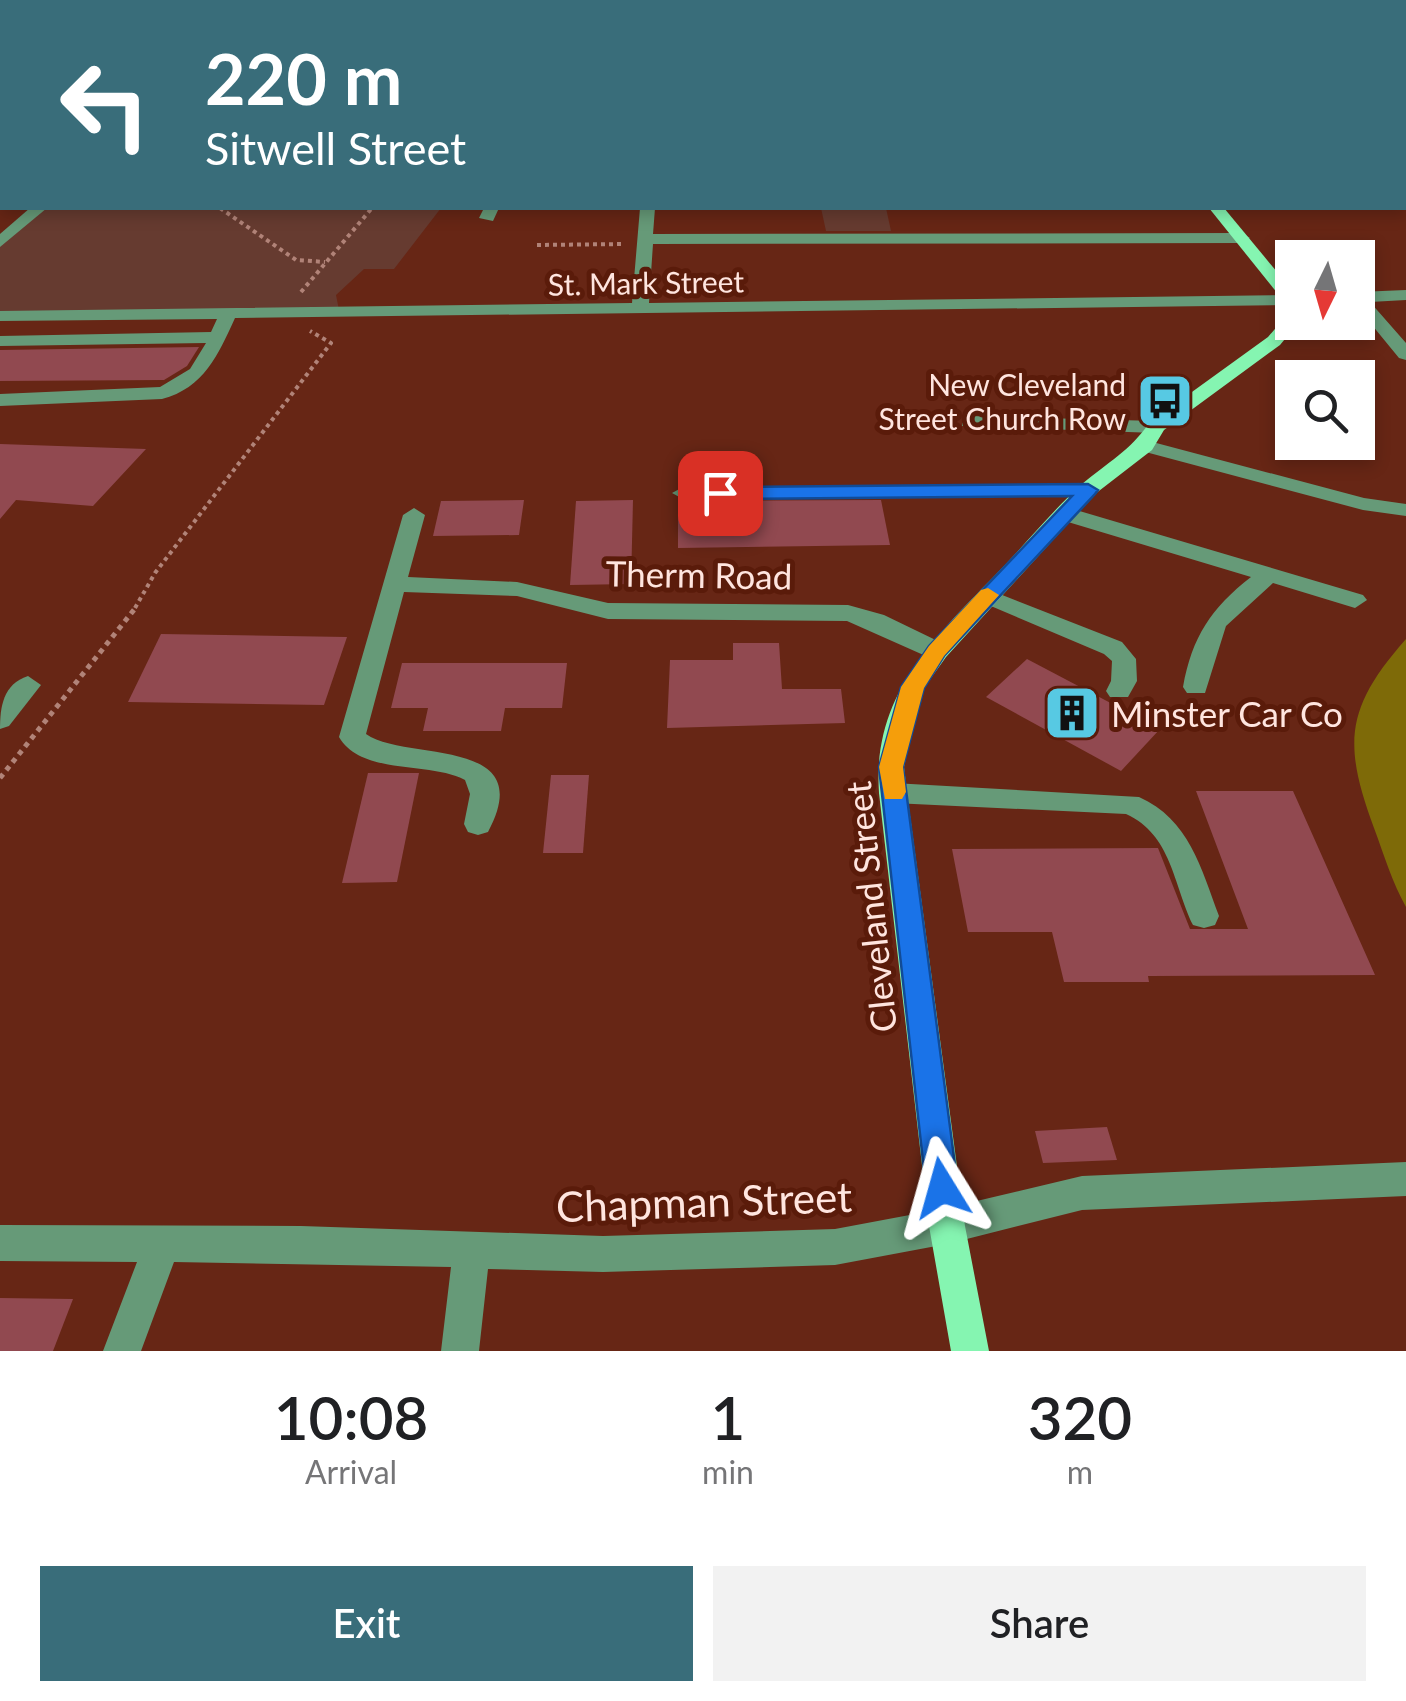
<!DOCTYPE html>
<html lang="en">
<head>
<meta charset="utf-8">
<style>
	body { margin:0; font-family:Lato,sans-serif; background:#f2f2f2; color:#202124; height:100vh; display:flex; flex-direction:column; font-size:38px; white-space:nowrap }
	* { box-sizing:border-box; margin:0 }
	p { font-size:32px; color:#757577 }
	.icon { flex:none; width:55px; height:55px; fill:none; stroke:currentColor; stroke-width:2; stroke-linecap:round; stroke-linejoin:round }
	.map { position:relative; height:1351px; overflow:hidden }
	.sheet { display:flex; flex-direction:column; background:#fff; flex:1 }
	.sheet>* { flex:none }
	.guide { position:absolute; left:0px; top:0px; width:1408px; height:210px; box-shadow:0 5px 15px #0003; background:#396d7a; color:#fff; overflow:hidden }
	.needle { width:65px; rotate:185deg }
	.controls { position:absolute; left:1275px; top:240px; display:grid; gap:20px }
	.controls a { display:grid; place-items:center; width:100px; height:100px; border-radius:0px; background:#fff; box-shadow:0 5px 15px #0003; font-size:50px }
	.pin { position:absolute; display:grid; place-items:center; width:85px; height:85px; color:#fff; margin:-42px; border-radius:20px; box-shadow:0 5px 15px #0006 }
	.me { position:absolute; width:110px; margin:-55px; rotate:352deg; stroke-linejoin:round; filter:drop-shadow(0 0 8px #0008) }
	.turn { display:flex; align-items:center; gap:35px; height:210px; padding:0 40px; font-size:45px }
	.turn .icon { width:130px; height:130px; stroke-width:2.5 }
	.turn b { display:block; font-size:70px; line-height:85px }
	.eta { display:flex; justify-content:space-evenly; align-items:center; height:170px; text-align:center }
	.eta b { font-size:60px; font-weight:600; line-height:70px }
	.cta { display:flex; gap:20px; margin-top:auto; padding:20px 40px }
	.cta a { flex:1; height:115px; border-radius:0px; background:#396d7a; color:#fff; font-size:40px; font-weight:600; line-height:115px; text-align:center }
	.cta a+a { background:#f2f2f2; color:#202124 }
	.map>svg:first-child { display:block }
</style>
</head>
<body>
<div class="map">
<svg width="1406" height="1351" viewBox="0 0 1406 1351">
	<rect width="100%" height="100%" fill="#672615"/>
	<!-- green -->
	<g fill="#663b30">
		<polygon points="35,208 441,208 394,269 364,269 336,295 340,315 0,316 0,234"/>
		<polygon points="821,208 886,208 891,231 826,231"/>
	</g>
	<!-- water -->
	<path fill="#7e6a08" d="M1406,639V907C1392,882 1384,855 1374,828C1343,744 1345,708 1406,639Z"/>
	<!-- building -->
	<g fill="#914950">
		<polygon points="199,347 187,366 164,380 0,381 0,350"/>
		<polygon points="0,444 146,449 93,506 16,500 0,519"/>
		<polygon points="524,500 519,535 433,536 441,501"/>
		<polygon points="633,500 631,584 570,585 576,501"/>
		<polygon points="881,500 890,545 678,548 678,501"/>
		<polygon points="161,634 347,637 324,705 128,702"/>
		<polygon points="733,643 779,643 782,689 841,689 845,723 667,728 670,660 733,660"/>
		<polygon points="1027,659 1160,729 1121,771 986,697"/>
		<polygon points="402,663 567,663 562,708 505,708 501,731 423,731 428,708 391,708"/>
		<polygon points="368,773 419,773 397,882 342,883"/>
		<polygon points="551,775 589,775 583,853 543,853"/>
		<polygon points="1196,791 1293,791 1375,975 1148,976 1149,982 1064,982 1052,932 968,932 952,849 1158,848 1190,929 1248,929"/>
		<polygon points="1107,1127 1117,1160 1043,1163 1035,1131"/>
		<polygon points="0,1298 73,1299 53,1351 0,1351"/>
	</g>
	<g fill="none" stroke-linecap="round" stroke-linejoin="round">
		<!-- path-far1 -->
		<g stroke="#b18378" stroke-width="4" stroke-dasharray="4 4" stroke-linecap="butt">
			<polyline points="220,208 296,260 325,262"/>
			<polyline points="537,245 624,244"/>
			<polyline points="301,292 372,208"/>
			<polyline points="135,608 155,573 331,343 310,331"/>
		</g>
		<!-- path -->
		<polyline stroke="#b18378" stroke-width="5" stroke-dasharray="5 5" stroke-linecap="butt" points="0,778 137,606"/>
		<!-- minor -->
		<g fill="#669a78" fill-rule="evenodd">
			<polygon points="4,0 29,0 31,2 3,2"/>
			<polygon points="144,0 157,0 159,2 146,2"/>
			<polygon points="610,0 622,0 622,2 611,2"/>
			<polygon points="1185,0 1203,0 1205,2 1188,2"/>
			<polygon points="1366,0 1382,0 1384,2 1368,2"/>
			<polygon points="1397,0 1406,0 1406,4"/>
			<rect x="1405" y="80" width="1" height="9"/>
			<rect x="1405" y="112" width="1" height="8"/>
			<polygon points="2,183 2,194 0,195 0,184"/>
			<polygon points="30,208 47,208 0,247 0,234"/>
			<polygon points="484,208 499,208 493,221 479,218"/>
			<path d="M640,208H655L653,234L1242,233L1250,238L1242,243L653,244L649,303L1292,295V305L235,318C218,355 204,388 162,399L0,406V394L160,387L190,369L206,343L0,346V336L211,332L217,319L0,321V311L632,303Z"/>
			<polygon points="1406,290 1406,300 1370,302 1406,343 1406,360 1399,358 1358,308 1358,292"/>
			<polygon points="969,416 1156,421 1166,427 1156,433 962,426 962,418"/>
			<polygon points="1145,440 1364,498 1406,504 1406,516 1363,510 1138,450 1138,442"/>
			<polygon points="1088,484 1099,490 1095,494 683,499 672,493 683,487"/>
			<path d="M1066,507L1363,595L1367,600L1355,608L1273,583L1226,626L1205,693H1187L1183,687C1192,637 1211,608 1251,577L1058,519L1055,514Z"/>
			<path d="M414,508L425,515L408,577L517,582L608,603L848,605L884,615L946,645L949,651L937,659L928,657L847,621L608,619L517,596L404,592L366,734C405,762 540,735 488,832L478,835L468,832L464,824L470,794L465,780C430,761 362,776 339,737L403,515Z"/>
			<polygon points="987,589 1122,642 1136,659 1137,681 1128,697 1110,697 1106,691 1111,681 1112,661 1104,654 979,601 975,596"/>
			<path d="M28,676L41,685L9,726L0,729C0,707 3,684 28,676Z"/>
			<path d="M893,783L1139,797C1189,819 1201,868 1219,916L1215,925L1204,928L1193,925C1173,884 1172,835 1126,814L893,803L883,800L879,793L883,786Z"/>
			<polygon points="1406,1162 1406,1196 1082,1210 947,1244 835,1265 603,1272 488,1269 479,1351 441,1351 451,1267 174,1262 141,1351 103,1351 137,1262 0,1261 0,1225 301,1226 603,1236 835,1229 947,1208 1082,1176"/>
		</g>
		<!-- major -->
		<g fill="#85f5b1" fill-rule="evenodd">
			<polygon points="1040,0 1052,0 1054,2 1042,2"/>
			<polygon points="1209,208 1224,208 1292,290 1292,305 1286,304"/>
			<path d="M1292,315V322H1299L1280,345L1164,430L1152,450L1095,494L946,657L924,688L915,715L904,767L907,793L965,1226L989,1351H951L929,1226L879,793C872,691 938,635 1003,567C1029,540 1054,509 1082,484C1107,463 1131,450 1149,423L1268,337L1286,316Z"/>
		</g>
		<!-- highway -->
		<g stroke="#e7ffee" stroke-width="30">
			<polyline points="207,2 221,0"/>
			<polyline points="0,42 2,41"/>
		</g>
	</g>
	<!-- route -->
	<polygon fill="#1a73e8" stroke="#114b97" stroke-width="2.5" points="1088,484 1098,490 1095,494 944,656 924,688 903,767 958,1188 953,1199 942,1204 930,1199 926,1188 879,767 901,687 929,646 1072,496 720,499 710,493 720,487"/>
	<!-- slow -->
	<polygon fill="#f59e0b" points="988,588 999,595 944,656 924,688 903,767 906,792 902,799 885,799 879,767 901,687 929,646 981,590"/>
	<!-- icons -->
	<defs>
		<g id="bus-square" transform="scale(2.875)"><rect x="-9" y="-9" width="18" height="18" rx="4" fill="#57c9e3" stroke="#5a1b0a"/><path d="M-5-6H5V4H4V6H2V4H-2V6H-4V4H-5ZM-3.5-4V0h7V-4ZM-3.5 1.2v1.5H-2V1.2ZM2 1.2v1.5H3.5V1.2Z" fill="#111"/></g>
		<g id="building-square" transform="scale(2.875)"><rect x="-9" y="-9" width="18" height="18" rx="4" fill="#57c9e3" stroke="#5a1b0a"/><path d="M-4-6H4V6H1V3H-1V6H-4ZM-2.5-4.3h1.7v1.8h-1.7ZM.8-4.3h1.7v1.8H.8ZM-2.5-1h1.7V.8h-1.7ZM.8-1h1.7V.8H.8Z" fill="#111"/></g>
	</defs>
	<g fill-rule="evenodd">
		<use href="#bus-square" x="1165" y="401"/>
		<use href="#building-square" x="1072" y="713"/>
	</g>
	<g text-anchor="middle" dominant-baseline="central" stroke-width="10" stroke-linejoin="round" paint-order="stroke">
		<!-- far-street labels -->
		<g font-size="30" fill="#ffe5df" stroke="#5a1b0a">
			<text transform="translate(646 282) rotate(-1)">St. Mark Street</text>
		</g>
		<!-- far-poi labels -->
		<g font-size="30" fill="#ffe5df" stroke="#5a1b0a" text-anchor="end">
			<text x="1126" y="384">New Cleveland<tspan x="1126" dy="34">Street Church Row</tspan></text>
		</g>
		<!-- street labels -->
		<g font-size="35" fill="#ffe5df" stroke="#5a1b0a">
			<text transform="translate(699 574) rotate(1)">Therm Road</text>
			<text transform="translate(870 907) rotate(-96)">Cleveland Street</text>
		</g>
		<!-- poi labels -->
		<g font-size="35" fill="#ffe5df" stroke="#5a1b0a" text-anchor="start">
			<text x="1111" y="713">Minster Car Co</text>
		</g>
		<!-- near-street labels -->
		<g font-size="42" fill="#ffe5df" stroke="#5a1b0a">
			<text transform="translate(704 1201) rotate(-2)">Chapman Street</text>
		</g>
	</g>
</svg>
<div class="controls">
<a><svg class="needle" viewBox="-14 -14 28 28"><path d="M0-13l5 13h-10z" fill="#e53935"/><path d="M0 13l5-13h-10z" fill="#757577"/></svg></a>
<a><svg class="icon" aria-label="search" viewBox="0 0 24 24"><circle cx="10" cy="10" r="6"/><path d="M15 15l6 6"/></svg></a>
</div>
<div class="pin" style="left:720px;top:493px;background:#d93025"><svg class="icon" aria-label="arrive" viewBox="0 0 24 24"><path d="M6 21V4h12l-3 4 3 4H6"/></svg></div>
<svg class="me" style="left:942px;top:1188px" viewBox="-20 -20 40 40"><path d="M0-17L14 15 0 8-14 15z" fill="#1a73e8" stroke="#fff" stroke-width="4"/></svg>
<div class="guide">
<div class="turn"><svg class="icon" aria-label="left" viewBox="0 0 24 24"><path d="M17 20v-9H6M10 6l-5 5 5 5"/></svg><div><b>220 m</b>Sitwell Street</div></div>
</div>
</div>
<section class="sheet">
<div class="eta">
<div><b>10:08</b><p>Arrival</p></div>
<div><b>1</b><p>min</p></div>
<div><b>320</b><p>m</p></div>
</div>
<div class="cta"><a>Exit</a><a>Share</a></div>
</section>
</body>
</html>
